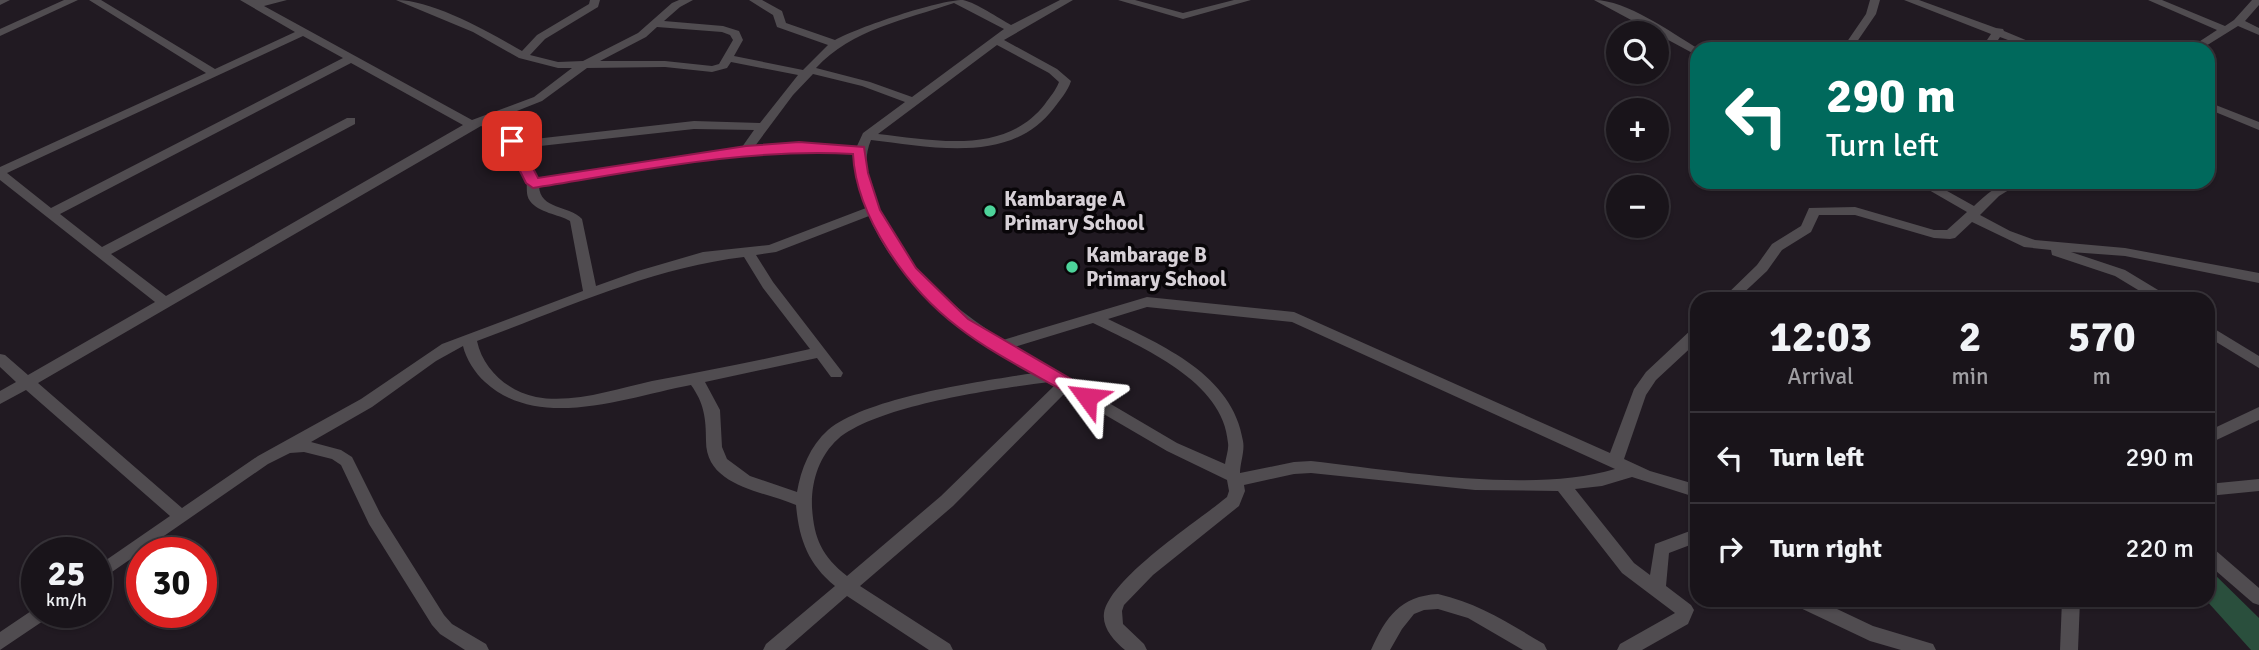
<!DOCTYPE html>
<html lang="en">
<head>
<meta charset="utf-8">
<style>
	body { margin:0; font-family:Signika,sans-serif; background:#221d23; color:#f1f3f6; height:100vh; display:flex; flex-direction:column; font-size:26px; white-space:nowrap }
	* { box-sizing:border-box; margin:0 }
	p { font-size:23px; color:#9f9ea2 }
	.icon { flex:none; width:38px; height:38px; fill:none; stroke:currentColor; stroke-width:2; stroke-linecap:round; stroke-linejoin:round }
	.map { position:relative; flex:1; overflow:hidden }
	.panel { position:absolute; left:1690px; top:292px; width:525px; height:315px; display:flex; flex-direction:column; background:#19141a; border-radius:21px; box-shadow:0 2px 5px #0004,0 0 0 2px #373339 }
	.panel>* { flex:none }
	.top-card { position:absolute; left:1690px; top:42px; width:525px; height:147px; border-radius:21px; box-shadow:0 2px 5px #0004,0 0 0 2px #373339; background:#00695c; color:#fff; overflow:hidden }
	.controls { position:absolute; left:1606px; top:21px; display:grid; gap:14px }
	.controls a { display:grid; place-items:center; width:63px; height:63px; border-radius:50%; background:#19141a; box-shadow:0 2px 5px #0004,0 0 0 2px #373339; font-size:35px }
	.speed { position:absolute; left:21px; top:537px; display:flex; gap:14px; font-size:35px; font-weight:700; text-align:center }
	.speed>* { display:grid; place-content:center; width:91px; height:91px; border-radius:50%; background:#19141a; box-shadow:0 2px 5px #0004,0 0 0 2px #373339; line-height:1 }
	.speed small { font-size:18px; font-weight:400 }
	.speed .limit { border:10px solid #d22; background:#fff; color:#111 }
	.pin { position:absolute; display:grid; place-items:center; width:60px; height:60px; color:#fff; margin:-30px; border-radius:14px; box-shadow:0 4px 10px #0006 }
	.me { position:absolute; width:77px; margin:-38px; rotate:300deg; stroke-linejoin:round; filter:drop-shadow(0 0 5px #0008) }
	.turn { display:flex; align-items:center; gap:24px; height:147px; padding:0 21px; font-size:32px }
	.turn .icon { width:91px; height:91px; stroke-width:2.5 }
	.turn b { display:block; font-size:49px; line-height:60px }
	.eta { display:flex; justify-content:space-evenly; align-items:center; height:119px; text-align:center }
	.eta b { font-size:42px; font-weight:700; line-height:49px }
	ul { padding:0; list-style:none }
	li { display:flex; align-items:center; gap:21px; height:91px; padding:0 21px; border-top:2px solid #373339 }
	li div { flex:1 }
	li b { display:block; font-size:26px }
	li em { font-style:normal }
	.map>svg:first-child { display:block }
</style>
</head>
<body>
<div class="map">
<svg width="2259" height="650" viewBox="0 0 2259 650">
	<rect width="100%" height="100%" fill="#211a22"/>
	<!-- forest -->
	<polygon fill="#2a4f3d" points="2209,569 2259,618 2259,650 2251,650 2206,600 2208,600"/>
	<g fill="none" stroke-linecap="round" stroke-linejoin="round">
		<!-- minor -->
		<g fill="#504c50" fill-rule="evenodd">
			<polygon points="0,0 10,0 0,5"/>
			<polygon points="64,0 78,0 0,36 0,29"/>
			<path d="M89,0H101L215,69L295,32L240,0H287L264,6L472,120L534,97L572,68H558L519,58L473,32L396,0C433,0 489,32 522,51L537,35L589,4L590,0H600L598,7L545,39L530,55L558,62L583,61L638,33L672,3L679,0H693L680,7L664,21L723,26L739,31L743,40L734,56L803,70L828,45L777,27L773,15L749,0H762L782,11L786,23L835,40C859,27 938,0 963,0C977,3 998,18 1011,25L1060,0H1073L1004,40L1057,69L1071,81C1068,91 1060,100 1054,108C1011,165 932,147 871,140C862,161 868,183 877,203C903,266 946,303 1003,340L1147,297L1294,312L1610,453L1634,389L1646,372L1693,328L1698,327V341L1656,380L1646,395L1624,459L1650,471L1698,485V498L1632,477L1602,486L1575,489L1634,563L1650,575L1655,544L1698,528V542L1669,553L1666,586L1691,605L1694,610L1688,624L1642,650H1617L1620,644L1675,613L1622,573L1558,491L1475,490L1311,473L1294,474L1244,485L1245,491L1239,506L1153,575L1124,605L1122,611L1123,624L1144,644L1147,650H1125C1114,641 1102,628 1104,613C1110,578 1198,521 1227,497L1229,491L1227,480L1167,451L1066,392L953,506L860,586L950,644L953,650H929L847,596L785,650H763L766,644L835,586C808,564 799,539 796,505C764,491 706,487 706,441C706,418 704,403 691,385C627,397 539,432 485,382C475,373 466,359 463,346L436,361L372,407L311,442L341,450L352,457L381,515L444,615L452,624L486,644L489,650H465L440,634L432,625L369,524L341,465L332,459L304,452L290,453L268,464L96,583V567L170,516L26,390L0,404V391L16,382L0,367V354L5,355L28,375L155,302L0,180V167L206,73ZM954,3L1004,29L912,97L870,82L816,68C852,29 905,20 954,3ZM657,27L722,32L730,35L733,40L719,64L712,66L665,61H600L646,37ZM303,36L343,58L51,208L7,173ZM997,45L1049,73L1059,82C1056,90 1050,97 1045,104C1005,156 934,140 878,134ZM731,62L798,75L760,123L694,121L517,141L501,126L492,121L542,101L587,68L665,67L712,72L727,68ZM351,63L463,125L166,296L111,254L355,124V118H347L102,247L60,214ZM813,74L862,86L905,102L863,133L857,146L799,143L755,146L793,95ZM481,126C503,134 520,157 526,180C528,187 525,194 530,201C539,213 558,214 570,221L583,291L442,344L361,399L258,456L182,508L38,383ZM694,129L754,130L742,147L538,178L522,148ZM799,151L855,154V173L866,208L769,245L703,252L638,271L596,286L582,219C569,205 540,210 539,186L746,154ZM869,216C899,289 969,334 1034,373C982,381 867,397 828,430C810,446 801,469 797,492L750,476L727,459L722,447L720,410L705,382L817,358L831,377H841L843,373L773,282L756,255L776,252ZM744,257L763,288L810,349C757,361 705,371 652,381C616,389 573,404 536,397C507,391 483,369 477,341C564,309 651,268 744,257ZM1147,307L1292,322L1615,469C1532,494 1399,471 1311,461L1294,462L1240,473C1240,463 1245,451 1243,441C1233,375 1162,345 1108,319ZM1093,323C1141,347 1224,381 1228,443C1229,449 1226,457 1225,464L1177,443L1014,347ZM1049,382L1055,385L941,496L847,576C822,556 814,539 812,507C811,482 819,456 838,439C878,405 996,389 1049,382Z"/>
			<polygon points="1118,0 1135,0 1183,13 1234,0 1251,0 1183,19"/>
			<path d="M1594,0C1627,0 1670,32 1699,49L1698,56Z"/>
			<polygon points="1870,0 1880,0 1876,14 1852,49 1842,49 1866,14"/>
			<polygon points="1904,0 1919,0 1996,28 2003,29 2004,31 2047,49 2032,49 2000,37 1992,49 1981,49 1991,34"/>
			<polygon points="2148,0 2162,0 2225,26 2234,20 2252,0 2259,0 2259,5 2245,21 2259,28 2259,35 2238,26 2201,49 2188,49 2217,30"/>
			<polygon points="2208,102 2259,122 2259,130 2208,109"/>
			<path d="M1915,182H1931L1974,206C1990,191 2000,182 2022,182L1999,196L1980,215L2010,231L2035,240L2125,248L2259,273V283L2125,256L2071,252L2125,270L2168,296L2170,299H2153L2115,276L2052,255L2051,250L2024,247L1972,222L1955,238L1950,239L1934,238L1855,215H1819L1811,232L1782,250L1767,271L1737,299H1722L1757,265L1772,244L1801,226L1809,208L1855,207L1934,230H1947L1967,212Z"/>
			<polygon points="2208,325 2259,356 2259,368 2208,337"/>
			<polygon points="2259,407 2259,420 2208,444 2208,431"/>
			<polygon points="2259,479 2259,491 2208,496 2208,484"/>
			<polygon points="2208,547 2214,549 2259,588 2259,605 2253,603 2208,564"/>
			<path d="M1438,594C1478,603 1510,624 1544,644L1547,650H1523L1468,618L1438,609L1424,610L1414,614L1402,629L1390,650H1371C1386,617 1400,596 1438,594Z"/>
			<polygon points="1792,600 1818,600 1873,626 1933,644 1936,650 1901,650 1870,641 1794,605"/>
			<polygon points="2062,600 2080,600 2078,650 2060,650"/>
			<polygon points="37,607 37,612 51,612 49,617 0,650 0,632"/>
		</g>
	</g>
	<!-- route -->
	<path fill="#db2777" stroke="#8e194d" stroke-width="2" d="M512,137L519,141L538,178L746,146L799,142L864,147L868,173L880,210L916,268L968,319L1093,392L1095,397L1087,403L1081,401C1041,377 995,356 958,327C908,289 856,217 853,154C745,148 639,171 533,188L526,183L505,141Z"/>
	<!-- markers -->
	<g fill="#4dd39a" stroke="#090609" stroke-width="2.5">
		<circle cx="990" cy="211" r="7"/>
		<circle cx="1072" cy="267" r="7"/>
	</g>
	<g text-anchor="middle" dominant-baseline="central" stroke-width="7" stroke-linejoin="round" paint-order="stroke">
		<!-- poi labels -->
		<g font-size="21" font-weight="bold" fill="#d7d1d7" stroke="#090609" text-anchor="start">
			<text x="1004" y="199">Kambarage A<tspan x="1004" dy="24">Primary School</tspan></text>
			<text x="1086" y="255">Kambarage B<tspan x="1086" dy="24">Primary School</tspan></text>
		</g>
	</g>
</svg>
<div class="controls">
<a><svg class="icon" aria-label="search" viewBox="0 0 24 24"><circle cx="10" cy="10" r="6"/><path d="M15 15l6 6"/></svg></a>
<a>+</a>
<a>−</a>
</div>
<div class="speed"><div>25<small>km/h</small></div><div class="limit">30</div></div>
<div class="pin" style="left:512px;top:141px;background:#d93025"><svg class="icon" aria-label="arrive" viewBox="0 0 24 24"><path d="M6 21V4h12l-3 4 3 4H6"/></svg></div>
<svg class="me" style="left:1087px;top:397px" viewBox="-20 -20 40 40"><path d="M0-17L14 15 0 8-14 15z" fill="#db2777" stroke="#fff" stroke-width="4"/></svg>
<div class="top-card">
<div class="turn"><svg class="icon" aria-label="left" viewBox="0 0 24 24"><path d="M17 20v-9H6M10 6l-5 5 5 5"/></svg><div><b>290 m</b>Turn left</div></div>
</div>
<section class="panel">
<div class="eta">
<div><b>12:03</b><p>Arrival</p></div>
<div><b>2</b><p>min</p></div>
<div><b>570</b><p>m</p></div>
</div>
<ul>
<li><svg class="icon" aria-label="left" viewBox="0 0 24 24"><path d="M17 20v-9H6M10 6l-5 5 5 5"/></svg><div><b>Turn left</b></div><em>290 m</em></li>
<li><svg class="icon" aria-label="right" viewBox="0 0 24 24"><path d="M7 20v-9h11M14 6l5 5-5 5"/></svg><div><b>Turn right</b></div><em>220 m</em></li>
</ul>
</section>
</div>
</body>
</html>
